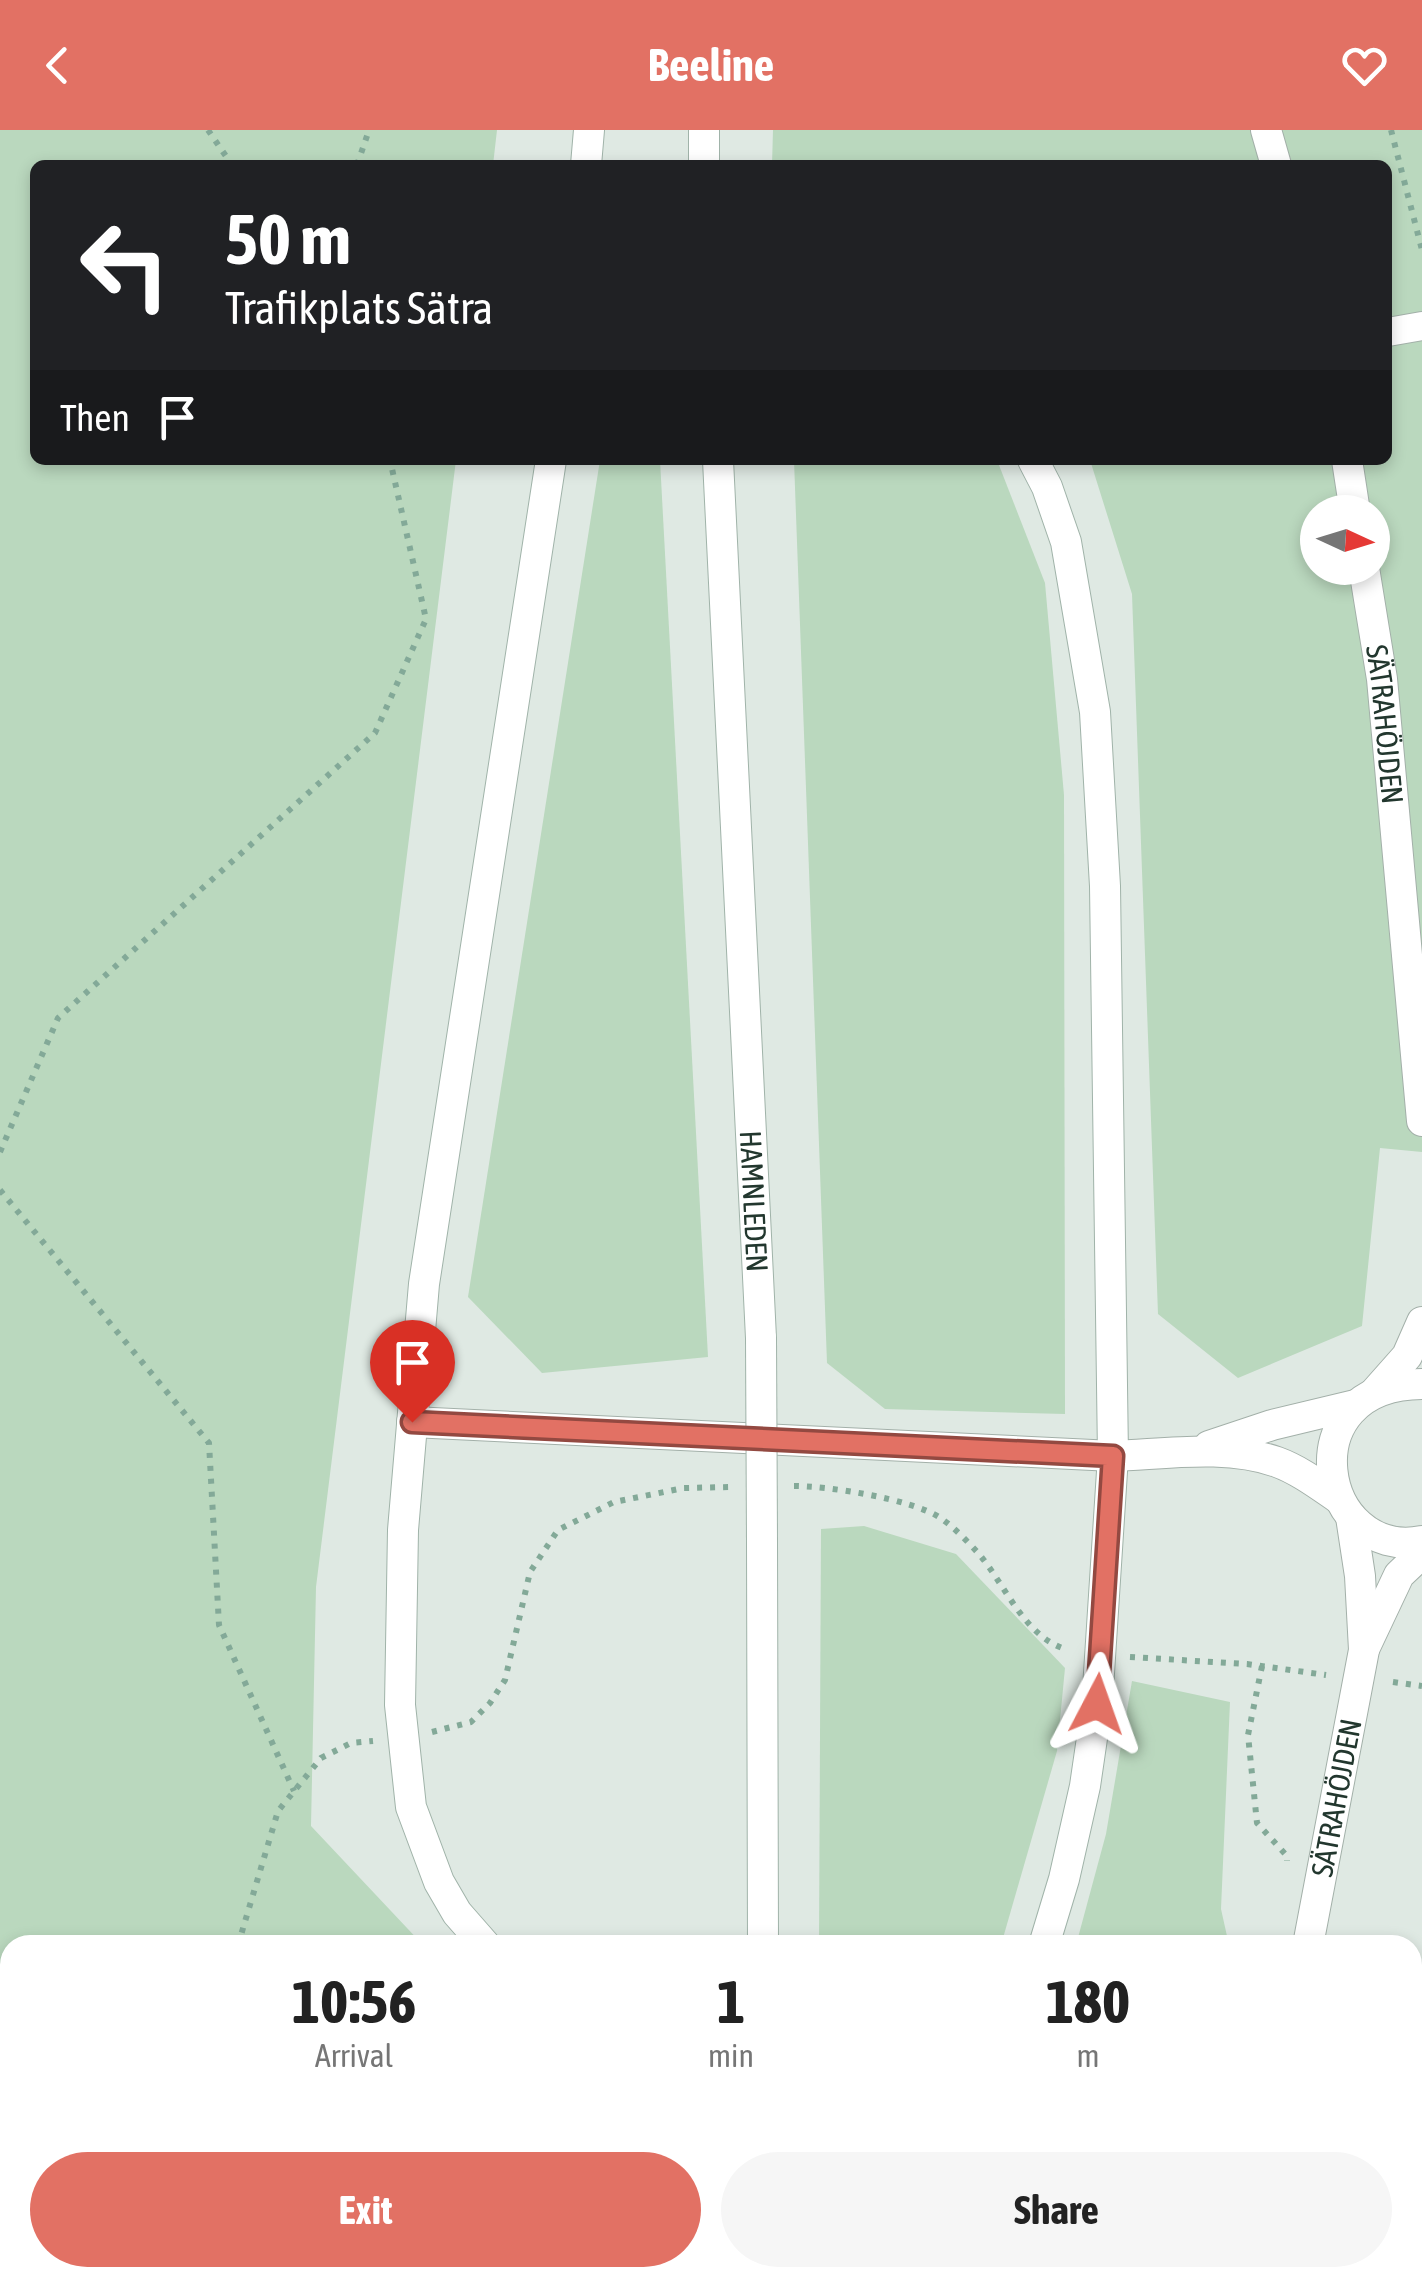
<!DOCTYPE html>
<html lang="en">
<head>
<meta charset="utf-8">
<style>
	body { margin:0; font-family:"Asap Condensed",sans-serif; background:#f6f6f6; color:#222; height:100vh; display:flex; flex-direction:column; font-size:38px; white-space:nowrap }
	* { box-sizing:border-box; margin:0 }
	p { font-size:32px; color:#767676 }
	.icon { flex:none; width:55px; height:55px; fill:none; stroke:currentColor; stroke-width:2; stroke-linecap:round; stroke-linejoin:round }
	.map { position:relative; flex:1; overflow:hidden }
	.panel { position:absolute; left:0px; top:1805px; width:1422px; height:352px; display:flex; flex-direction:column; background:#fff; border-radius:30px 30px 0 0; box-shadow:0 5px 15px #0003 }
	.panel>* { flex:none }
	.hud { position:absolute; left:30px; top:30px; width:1362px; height:305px; border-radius:15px; box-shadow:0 5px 15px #0003; background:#202124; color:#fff; overflow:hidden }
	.needle { width:65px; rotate:94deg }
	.tools { position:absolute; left:1300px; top:365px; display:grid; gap:20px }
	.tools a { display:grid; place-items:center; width:90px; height:90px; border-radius:50%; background:#fff; box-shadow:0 5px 15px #0003; font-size:50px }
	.pin { position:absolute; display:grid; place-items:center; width:85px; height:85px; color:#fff; margin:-102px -42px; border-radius:50% 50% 50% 0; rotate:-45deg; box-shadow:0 0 10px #0007 }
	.pin .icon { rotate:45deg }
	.me { position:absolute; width:110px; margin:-55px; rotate:4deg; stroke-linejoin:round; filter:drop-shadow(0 0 8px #0008) }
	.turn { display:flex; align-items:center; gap:35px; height:210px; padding:0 30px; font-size:45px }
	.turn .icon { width:130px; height:130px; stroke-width:2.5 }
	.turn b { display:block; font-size:70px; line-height:85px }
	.then { display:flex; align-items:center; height:95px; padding:0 30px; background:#0003; gap:20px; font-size:38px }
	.eta { display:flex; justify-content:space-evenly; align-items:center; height:170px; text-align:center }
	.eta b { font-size:60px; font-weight:700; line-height:70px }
	.button { display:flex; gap:20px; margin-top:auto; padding:20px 30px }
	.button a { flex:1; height:115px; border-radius:60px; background:#e27164; color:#fff; font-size:40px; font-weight:700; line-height:115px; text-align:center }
	.button a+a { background:#f6f6f6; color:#222 }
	header { display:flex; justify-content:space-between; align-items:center; height:130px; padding:0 30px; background:#e27164; color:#fff; font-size:45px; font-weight:700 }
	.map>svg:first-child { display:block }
</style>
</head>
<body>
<header><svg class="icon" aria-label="back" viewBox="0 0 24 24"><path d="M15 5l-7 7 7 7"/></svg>Beeline<svg class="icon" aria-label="heart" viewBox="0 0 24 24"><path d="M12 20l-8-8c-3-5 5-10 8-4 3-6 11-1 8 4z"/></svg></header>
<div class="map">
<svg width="1422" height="2157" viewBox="0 0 1422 2157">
	<rect width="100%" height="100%" fill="#dfe9e3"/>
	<!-- green -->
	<g fill="#bad8be" fill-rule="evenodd">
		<polygon points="0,0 497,0 493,35 35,35 35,330 456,330 316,1457 311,1696 423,1815 10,1815 10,2148 685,2148 685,2157 0,2157"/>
		<path d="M773,0H1422V1022L1380,1018L1362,1196L1238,1248L1158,1184L1132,464L1090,330H1388V35H772ZM1318,382H1372V438H1318Z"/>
		<polygon points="600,330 660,330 708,1227 542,1243 468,1167"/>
		<polygon points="794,330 997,330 1045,453 1064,665 1065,1284 885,1279 827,1233"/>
		<polygon points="864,1396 956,1424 1065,1538 1057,1621 1001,1815 819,1815 821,1399"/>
		<polygon points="1132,1551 1230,1572 1221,1779 1229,1815 1076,1815 1106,1704"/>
		<polygon points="808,2148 876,2148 872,2157 808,2157"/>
		<polygon points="966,2148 1172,2148 1168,2157 963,2157"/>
	</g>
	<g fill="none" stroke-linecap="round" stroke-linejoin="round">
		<!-- minor casing -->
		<g stroke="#a3b0a9" stroke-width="30">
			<polyline id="minor" points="1388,202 1422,196"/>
		</g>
		<!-- tertiary casing -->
		<g stroke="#a3b0a9" stroke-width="32">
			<g id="tertiary">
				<polyline points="1266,0 1276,35"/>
				<polyline points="1347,330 1355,382"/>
				<path id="s1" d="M1364,438L1382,549L1422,991"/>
				<path d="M1422,1254C1286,1255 1319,1431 1422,1411"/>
				<polyline points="1376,1261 1407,1226 1422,1192"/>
				<path d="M412,1292L1113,1326C1166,1324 1226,1314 1277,1332C1299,1340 1319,1355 1338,1368"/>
				<polyline points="1209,1316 1272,1295 1355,1275"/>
				<polyline points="1365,1517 1399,1445 1422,1423"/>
				<path id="s2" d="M1308,1815L1364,1520L1360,1446L1351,1387"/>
				<polyline points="1215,2157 1217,2148"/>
			</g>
		</g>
		<!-- secondary casing -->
		<g stroke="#a0b3a9" stroke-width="32">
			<g id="secondary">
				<polyline points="704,0 704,35"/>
				<polyline points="586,35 589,0"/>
				<path id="s3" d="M718,330L761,1208"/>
				<polyline points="1033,330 1047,357 1066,412 1095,582 1105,756 1113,1326 1097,1574 1085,1656 1064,1749 1044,1815"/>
				<polyline points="762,1412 763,1815"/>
				<polyline points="485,1815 457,1783 439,1752 411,1677 400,1575 403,1400 424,1154 551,330"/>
				<polyline points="748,2157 749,2148"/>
				<polyline points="923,2157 927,2148"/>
			</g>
		</g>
		<!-- path -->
		<g stroke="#83a998" stroke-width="6" stroke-dasharray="5 8" stroke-linecap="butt">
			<polyline points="208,0 232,35"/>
			<polyline points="1391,0 1422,120"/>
			<polyline points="357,35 369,0"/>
			<polyline points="0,1022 58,888 375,603 426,489 390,330"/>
			<polyline points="0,1060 209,1313 219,1495 294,1661"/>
			<path d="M794,1356C829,1356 910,1369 939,1387C954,1397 967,1411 979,1424C1006,1456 1025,1508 1068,1520"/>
			<polyline points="1130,1527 1247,1534 1326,1545"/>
			<polyline points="1262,1536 1248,1605 1257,1693 1287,1726 1287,1731"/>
			<polyline points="1393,1552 1422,1556"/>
			<polyline points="432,1602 471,1592 490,1573 505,1550 530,1442 558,1400 614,1372 684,1358 732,1357"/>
			<polyline points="238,1815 278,1681 321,1628 351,1613 373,1611"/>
			<polyline points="1412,2087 1422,2056"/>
			<polyline points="111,2157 117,2148"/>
			<polyline points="1391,2157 1394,2148"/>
		</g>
		<!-- minor -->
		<use href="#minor" stroke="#fff" stroke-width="28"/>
		<!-- tertiary -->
		<use href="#tertiary" stroke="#fff" stroke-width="30"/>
		<!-- secondary -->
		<use href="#secondary" stroke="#fff" stroke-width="30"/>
		<!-- secondary-bridge casing -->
		<g stroke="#a0b3a9" stroke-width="32" stroke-linecap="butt">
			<polyline id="secondary-bridge" points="761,1208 762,1412"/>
		</g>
		<!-- secondary-bridge -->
		<use href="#secondary-bridge" stroke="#fff" stroke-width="30"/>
	</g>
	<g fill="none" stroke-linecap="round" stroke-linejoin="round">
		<!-- route casing -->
		<g stroke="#934941" stroke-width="25">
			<polyline id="route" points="412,1292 1113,1326 1097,1574"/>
		</g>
		<!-- route -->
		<use href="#route" stroke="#e27164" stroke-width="18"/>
	</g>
	<g text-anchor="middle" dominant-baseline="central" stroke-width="8" stroke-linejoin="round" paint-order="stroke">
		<!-- street labels -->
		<g font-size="30" fill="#22372e" stroke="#eff6f2">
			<text stroke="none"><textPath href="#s1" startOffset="158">SÄTRAHÖJDEN</textPath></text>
			<text stroke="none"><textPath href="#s3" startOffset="742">HAMNLEDEN</textPath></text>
			<text stroke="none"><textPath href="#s2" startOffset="150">SÄTRAHÖJDEN</textPath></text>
		</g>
	</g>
</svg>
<div class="tools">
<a><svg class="needle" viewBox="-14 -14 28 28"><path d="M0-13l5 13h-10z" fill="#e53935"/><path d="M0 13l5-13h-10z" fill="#767676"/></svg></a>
</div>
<div class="pin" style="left:412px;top:1292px;background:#d93025"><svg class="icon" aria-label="arrive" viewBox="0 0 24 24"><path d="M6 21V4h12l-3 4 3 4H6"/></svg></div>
<svg class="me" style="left:1097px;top:1574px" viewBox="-20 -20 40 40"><path d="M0-17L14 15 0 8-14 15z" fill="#e27164" stroke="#fff" stroke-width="4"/></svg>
<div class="hud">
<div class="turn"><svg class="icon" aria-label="left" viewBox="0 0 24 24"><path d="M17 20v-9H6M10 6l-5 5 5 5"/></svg><div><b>50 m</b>Trafikplats Sätra</div></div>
<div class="then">Then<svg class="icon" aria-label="arrive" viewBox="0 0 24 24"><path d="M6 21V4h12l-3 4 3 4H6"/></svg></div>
</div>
<section class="panel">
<div class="eta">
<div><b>10:56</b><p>Arrival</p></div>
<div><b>1</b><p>min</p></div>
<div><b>180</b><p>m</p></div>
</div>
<div class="button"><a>Exit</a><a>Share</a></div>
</section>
</div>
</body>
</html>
